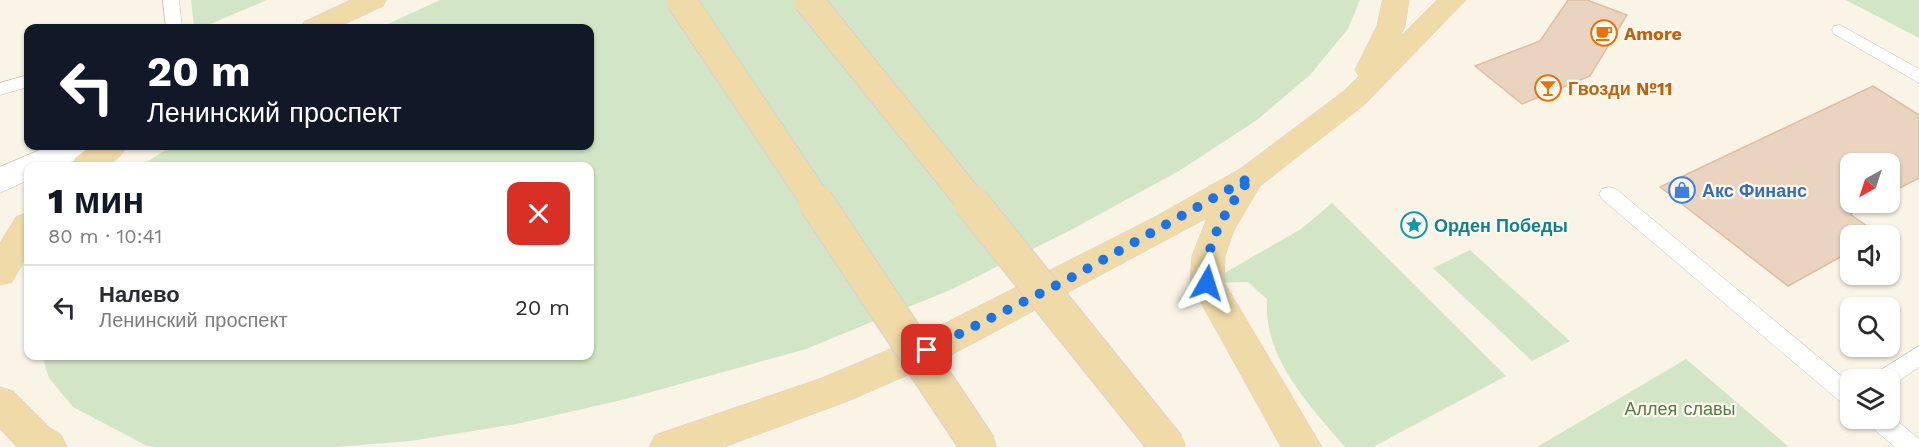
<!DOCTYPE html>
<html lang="ru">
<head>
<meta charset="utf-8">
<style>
	body { margin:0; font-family:"Work Sans",sans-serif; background:#f2f2f3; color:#2b2b33; height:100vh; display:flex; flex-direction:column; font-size:22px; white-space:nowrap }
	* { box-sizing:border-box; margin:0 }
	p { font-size:20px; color:#7c7c81 }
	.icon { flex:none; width:33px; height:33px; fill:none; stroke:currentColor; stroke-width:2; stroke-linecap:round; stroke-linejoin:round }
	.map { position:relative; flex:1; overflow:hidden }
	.panel { position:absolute; left:24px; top:162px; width:570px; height:198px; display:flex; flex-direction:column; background:#fff; border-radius:12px; box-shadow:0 2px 4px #0004 }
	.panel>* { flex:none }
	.guide { position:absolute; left:24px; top:24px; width:570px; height:126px; border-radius:12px; box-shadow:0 2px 4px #0004; background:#111827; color:#fff; overflow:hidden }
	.needle { width:39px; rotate:219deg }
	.tools { position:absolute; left:1840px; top:153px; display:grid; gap:12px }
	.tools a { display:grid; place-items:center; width:60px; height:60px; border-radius:12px; background:#fff; box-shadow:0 2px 4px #0004; font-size:30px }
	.pin { position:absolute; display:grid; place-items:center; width:51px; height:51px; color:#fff; margin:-26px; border-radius:12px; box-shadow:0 3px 9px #0006 }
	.me { position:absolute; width:66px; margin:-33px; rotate:6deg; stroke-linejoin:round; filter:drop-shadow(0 0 4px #0008) }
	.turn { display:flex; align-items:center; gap:21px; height:126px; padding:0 24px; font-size:27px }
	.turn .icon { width:78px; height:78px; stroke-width:2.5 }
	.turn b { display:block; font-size:42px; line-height:51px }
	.round { display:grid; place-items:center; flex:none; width:63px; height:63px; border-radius:12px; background:#f2f2f3 }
	.overview { display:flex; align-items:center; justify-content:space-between; height:102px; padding:0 24px }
	h1 { font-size:36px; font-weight:800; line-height:45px; color:#111827 }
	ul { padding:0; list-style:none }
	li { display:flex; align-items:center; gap:18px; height:84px; padding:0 24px; border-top:2px solid #e1e1e2 }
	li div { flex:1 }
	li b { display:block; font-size:22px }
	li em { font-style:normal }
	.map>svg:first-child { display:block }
</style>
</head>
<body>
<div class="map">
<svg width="1919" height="447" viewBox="0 0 1919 447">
	<rect width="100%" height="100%" fill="#faf4e7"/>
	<!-- green -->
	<g fill="#d2e6c7">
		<polygon points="191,0 267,0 201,28 194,26"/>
		<polygon points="440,0 1360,0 1348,29 1310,75 1257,120 1179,171 1067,232 950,290 806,349 626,399 517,424 411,441 335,447 156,447 147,446 73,407 49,378 42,356 590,356 590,166 140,166 172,146 590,146 590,28 379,28"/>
		<polygon points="1846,0 1919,0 1919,38"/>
		<path d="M1332,203L1506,376L1373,447H1345C1309,405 1263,358 1267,299L1248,282L1207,283L1301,229Z"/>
		<polygon points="1470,250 1570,341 1532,361 1433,268"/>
		<polygon points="1686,359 1789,447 1537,447"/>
	</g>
	<!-- building -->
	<g fill="#ead4c0" stroke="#dcbea5" stroke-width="1.5">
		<polygon points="1568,0 1587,0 1627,15 1590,76 1522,104 1475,66 1540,41"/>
		<polygon points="1873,86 1919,115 1919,178 1890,193 1890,164 1851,164 1851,202 1872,202 1850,214 1881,236 1851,236 1851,260 1844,255 1788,286 1660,187"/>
	</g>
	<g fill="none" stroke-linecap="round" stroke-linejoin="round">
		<!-- lane casing -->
		<g stroke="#c7baad" stroke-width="1">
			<g id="lane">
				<polygon points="163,0 179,0 182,28 166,28"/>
				<polygon points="1840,25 1919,69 1919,83 1834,34 1832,30 1834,26"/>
				<polygon points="28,75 28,87 0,95 0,83"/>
				<polygon points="1609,187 1616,189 1851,384 1851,407 1843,404 1602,199 1599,194 1602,189"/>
				<polygon points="1919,346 1919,367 1890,387 1890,380 1873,380 1876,373"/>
				<polygon points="1890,415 1919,439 1919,447 1895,447 1869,425 1866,418 1890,418"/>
			</g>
		</g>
		<!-- secondary casing -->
		<g stroke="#cabbab" stroke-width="1">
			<path id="secondary" d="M49,146H91C79,167 50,166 28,166V180L0,193V167Z"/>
		</g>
		<!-- primary casing -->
		<g stroke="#d7d2ce" stroke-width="1">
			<g id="primary">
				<polygon points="351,0 386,0 383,6 336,28 300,28 304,22"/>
				<polygon points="1383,0 1409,0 1405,26 1400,37 1437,0 1466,0 1364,105 1260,186 1234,230 1225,256 1224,282 1322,447 1281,447 1190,283 1192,256 1207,218 940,361 848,401 724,447 649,447 655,435 822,378 914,339 1153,218 1240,169 1344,91 1359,76 1355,70 1377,26"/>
				<path d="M91,146H127C113,171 96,166 71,166L75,158Z"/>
				<polygon points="28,213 28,254 12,282 0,285 0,243 16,217"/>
				<polygon points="0,387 13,391 49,427 61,435 67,447 17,447 0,429"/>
			</g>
		</g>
		<!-- lane -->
		<use href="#lane" fill="#fff" fill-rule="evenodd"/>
		<!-- secondary -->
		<use href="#secondary" fill="#fff" fill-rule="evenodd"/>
		<!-- primary -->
		<use href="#primary" fill="#f0daa8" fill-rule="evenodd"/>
		<!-- primary-bridge-far1 casing -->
		<g stroke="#d7d2ce" stroke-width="31" stroke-linecap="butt">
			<g id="primary-bridge-far1">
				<polyline points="681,0 817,203"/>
				<polyline points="808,0 972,203"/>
			</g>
		</g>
		<!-- primary-bridge casing -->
		<g stroke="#d7d2ce" stroke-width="37" stroke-linecap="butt">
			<g id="primary-bridge">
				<polyline points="816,202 979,447"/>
				<polyline points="971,202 1168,447"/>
			</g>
		</g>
		<!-- primary-bridge-far1 -->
		<use href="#primary-bridge-far1" stroke="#f0daa8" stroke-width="29"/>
		<!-- primary-bridge -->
		<use href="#primary-bridge" stroke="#f0daa8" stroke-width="35"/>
	</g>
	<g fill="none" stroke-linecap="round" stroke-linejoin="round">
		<!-- route -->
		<path stroke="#1a73e8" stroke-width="10" stroke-dasharray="0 18" d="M927,350L1067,280L1251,177C1228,207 1203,244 1207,283"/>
	</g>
	<!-- icons -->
	<defs>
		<g id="cafe-ring" transform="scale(1.35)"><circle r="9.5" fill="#fdf8ed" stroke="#e8710a" stroke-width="1.5"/><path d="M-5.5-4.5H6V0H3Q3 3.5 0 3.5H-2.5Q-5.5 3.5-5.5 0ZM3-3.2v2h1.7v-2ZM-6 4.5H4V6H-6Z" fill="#e8710a"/></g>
		<g id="bar-ring" transform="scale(1.35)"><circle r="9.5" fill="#fdf8ed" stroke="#e8710a" stroke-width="1.5"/><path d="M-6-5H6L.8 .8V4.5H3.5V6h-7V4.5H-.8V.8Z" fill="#e8710a"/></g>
		<g id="shop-ring" transform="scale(1.35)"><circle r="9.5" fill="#fdf8ed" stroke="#3f7fe0" stroke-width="1.5"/><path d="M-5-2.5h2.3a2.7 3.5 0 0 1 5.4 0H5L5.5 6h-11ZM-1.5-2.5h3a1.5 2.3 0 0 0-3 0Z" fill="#3f7fe0"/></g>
		<g id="sight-ring" transform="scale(1.35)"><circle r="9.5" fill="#fdf8ed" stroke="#0f9aa8" stroke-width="1.5"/><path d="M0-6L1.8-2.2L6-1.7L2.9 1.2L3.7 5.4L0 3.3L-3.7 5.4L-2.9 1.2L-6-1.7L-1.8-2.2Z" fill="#0f9aa8"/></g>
	</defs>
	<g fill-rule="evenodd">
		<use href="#cafe-ring" x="1604" y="33"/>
		<use href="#bar-ring" x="1548" y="88"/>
		<use href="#shop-ring" x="1682" y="190"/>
		<use href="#sight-ring" x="1414" y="225"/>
	</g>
	<g text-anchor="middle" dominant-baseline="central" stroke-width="4.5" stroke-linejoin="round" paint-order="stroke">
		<!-- food labels -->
		<g font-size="18" font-weight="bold" fill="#c56008" stroke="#fdf8ed" text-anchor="start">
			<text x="1624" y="33">Amore</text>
			<text x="1568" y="88">Гвозди №11</text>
		</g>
		<!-- shop labels -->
		<g font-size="18" font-weight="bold" fill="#366cbe" stroke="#fdf8ed" text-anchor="start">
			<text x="1702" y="190">Акс Финанс</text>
		</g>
		<!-- culture labels -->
		<g font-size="18" font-weight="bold" fill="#0d838f" stroke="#fdf8ed" text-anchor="start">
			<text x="1434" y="225">Орден Победы</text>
		</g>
		<!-- park labels -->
		<g font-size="18" fill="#557a4b" stroke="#fdf8ed">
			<text x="1680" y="408">Аллея славы</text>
		</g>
	</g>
</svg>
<div class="tools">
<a><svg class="needle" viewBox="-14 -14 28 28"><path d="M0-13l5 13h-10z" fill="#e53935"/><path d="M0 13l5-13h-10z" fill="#7c7c81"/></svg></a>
<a><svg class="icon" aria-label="sound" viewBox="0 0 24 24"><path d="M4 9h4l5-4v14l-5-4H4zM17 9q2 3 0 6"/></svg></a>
<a><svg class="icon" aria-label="search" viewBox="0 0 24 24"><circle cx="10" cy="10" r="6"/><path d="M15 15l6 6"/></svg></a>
<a><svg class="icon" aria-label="layers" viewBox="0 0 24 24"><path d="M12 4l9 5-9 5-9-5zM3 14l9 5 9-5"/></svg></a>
</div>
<div class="pin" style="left:927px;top:350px;background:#d93025"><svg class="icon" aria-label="arrive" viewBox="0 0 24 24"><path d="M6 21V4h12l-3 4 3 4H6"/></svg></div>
<svg class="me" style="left:1207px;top:283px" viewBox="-20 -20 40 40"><path d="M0-17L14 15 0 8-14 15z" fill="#1a73e8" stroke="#fff" stroke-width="4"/></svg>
<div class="guide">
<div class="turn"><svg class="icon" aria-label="left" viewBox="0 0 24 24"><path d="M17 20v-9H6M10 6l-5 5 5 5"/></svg><div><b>20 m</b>Ленинский проспект</div></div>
</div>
<section class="panel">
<div class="overview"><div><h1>1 мин</h1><p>80 m · 10:41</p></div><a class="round" style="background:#d93025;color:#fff"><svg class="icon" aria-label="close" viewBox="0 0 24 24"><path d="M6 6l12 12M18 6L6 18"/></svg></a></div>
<ul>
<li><svg class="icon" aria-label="left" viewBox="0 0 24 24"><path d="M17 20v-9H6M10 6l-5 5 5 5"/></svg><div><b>Налево</b><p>Ленинский проспект</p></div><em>20 m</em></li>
</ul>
</section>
</div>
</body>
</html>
